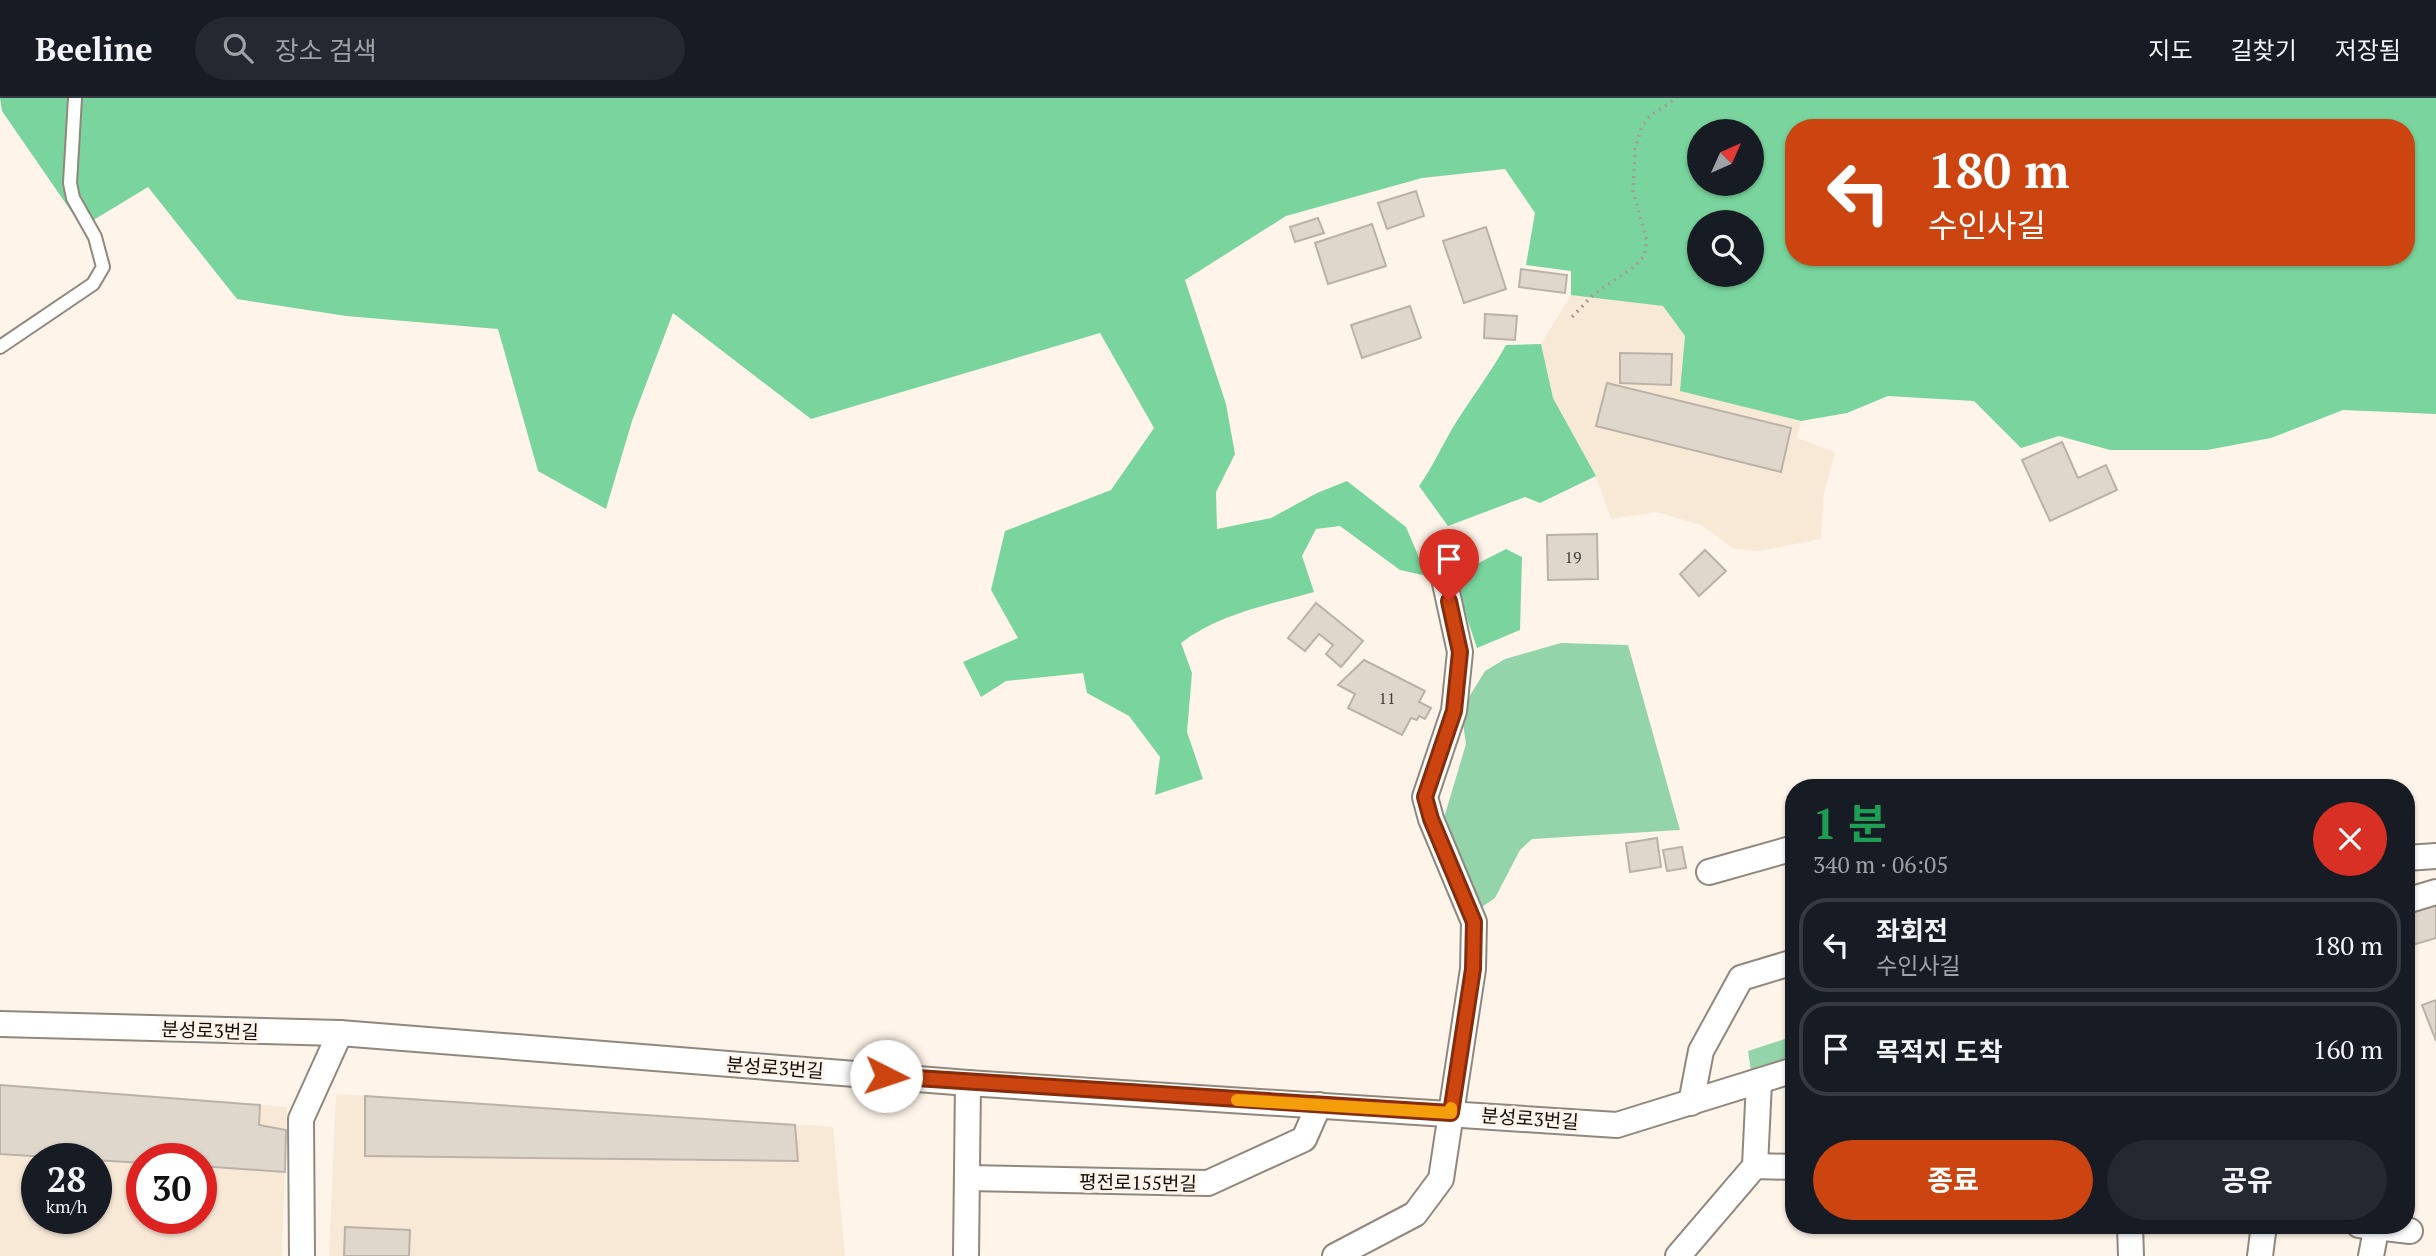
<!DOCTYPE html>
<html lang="ko">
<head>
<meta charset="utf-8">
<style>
	body { margin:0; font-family:"PT Serif","Noto Sans KR",serif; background:#242831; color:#f1f3f6; height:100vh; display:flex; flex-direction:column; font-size:26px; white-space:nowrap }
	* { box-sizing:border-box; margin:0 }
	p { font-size:23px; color:#9ea1a6 }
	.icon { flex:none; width:38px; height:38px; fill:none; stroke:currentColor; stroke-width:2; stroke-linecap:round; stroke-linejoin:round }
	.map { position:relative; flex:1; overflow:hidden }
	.drawer { position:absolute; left:1785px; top:681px; width:630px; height:455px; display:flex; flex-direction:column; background:#171b24; border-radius:28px; box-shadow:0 2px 5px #0004 }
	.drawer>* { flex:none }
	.guide { position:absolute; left:1785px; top:21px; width:630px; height:147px; border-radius:28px; box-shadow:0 2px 5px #0004; background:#cc4511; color:#fff; overflow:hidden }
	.needle { width:46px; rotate:45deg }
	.fabs { position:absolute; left:1687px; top:21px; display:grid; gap:14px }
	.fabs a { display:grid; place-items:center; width:77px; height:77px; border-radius:50%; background:#171b24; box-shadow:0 2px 5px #0004; font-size:35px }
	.speed { position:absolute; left:21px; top:1045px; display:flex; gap:14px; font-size:35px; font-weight:700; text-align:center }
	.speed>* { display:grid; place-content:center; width:91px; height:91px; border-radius:50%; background:#171b24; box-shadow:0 2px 5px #0004; line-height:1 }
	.speed small { font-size:18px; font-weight:400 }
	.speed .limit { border:10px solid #d22; background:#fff; color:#111 }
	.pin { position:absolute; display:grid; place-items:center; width:60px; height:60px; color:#fff; margin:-72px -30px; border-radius:50% 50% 50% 0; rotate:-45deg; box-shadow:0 0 7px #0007 }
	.pin .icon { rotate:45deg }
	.me { position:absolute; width:77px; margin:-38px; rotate:94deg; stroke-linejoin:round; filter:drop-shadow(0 0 5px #0008) }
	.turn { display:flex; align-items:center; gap:24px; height:147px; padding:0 28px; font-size:32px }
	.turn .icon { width:91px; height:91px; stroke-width:2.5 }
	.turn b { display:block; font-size:49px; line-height:60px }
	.round { display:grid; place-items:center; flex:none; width:74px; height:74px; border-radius:37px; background:#242831 }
	.summary { display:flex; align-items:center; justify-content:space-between; height:119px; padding:0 28px }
	h1 { font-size:42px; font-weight:700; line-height:52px; color:#1e9e55 }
	.button { display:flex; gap:14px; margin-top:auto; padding:14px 28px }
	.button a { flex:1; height:80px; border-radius:42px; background:#cc4511; color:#fff; font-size:28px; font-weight:700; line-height:80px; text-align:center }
	.button a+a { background:#242831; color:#f1f3f6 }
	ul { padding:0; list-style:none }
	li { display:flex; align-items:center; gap:21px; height:94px; margin:0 14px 10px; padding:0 14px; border:4px solid #363941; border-radius:28px }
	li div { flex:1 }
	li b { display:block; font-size:26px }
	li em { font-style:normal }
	header { display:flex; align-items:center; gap:42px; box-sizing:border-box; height:98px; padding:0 35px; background:#171b24; border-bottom:2px solid #363941 }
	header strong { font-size:33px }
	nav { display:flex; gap:38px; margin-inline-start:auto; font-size:24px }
	.search { width:490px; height:63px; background:#242831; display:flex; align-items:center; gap:18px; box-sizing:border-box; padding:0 24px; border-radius:38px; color:#9ea1a6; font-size:26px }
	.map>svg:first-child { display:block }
</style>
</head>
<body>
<header>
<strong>Beeline</strong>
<div class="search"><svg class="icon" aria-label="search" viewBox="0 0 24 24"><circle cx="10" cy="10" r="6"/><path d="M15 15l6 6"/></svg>장소 검색</div>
<nav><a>지도</a><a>길찾기</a><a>저장됨</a></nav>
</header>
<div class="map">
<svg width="2436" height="1158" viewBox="0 0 2436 1158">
	<rect width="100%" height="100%" fill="#fef4e9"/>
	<!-- built -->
	<g fill="#f8e9d7" fill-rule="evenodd">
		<polygon points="1571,197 1663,207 1685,238 1681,293 1801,323 1797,340 1835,354 1824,396 1821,441 1760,453 1734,451 1701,427 1656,414 1611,421 1596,378 1553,300 1541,246"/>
		<path d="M0,987L287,1009L282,1158H0ZM37,1060H96V1120H37ZM142,1060H201V1120H142Z"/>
		<polygon points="336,996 833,1029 845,1158 329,1158"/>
	</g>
	<!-- green -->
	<g fill="#93d4aa">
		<polygon points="1561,545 1628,547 1680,732 1532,741 1520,752 1495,800 1482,809 1441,730 1466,646 1461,612 1485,573 1505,561"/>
		<polygon points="1794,938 1794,960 1751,973 1748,953"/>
	</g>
	<!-- forest -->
	<g fill="#79d59d" fill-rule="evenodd">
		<path d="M0,0H2436V316L2343,312L2271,340L2207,352H2110L2059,338L2021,350L1974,303L1888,298L1847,315L1801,323L1680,293L1685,238L1663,208L1571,197V173L1526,167L1535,115L1505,71L1422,80L1286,118L1185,182L1226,306L1235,356L1216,394L1217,431L1271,420L1317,395L1347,383L1406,429L1427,478L1400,472L1340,428L1316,431L1302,458L1314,494C1268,507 1219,516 1181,545L1192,575L1187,634L1203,681L1155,697L1160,659L1129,618L1087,595L1083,575L1006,583L981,599L963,564L1018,540L991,492L1005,433L1111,392L1154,330L1100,235L811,321L673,215L632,323L606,411L538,373L498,231L346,218L237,201L148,89L82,129L2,13ZM1794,30H2406V159H1794ZM1699,33H1752V86H1699ZM1699,124H1752V177H1699Z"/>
		<path d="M1541,246L1553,300L1596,378L1540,405L1525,399L1448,428L1419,388C1433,369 1442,347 1455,326C1472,299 1491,274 1506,247Z"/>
		<polygon points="1506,451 1522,459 1520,532 1477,550 1458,493 1459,475"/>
	</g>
	<!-- building -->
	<g fill="#e0d7cc" stroke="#bbb2a7" stroke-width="2">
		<polygon points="1416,93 1424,118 1387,131 1378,105"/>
		<polygon points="1318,120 1324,135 1295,144 1290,129"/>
		<polygon points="1372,126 1386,168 1328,186 1315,145"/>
		<polygon points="1486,129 1506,191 1464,205 1443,143"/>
		<polygon points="1521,171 1567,177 1565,195 1519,189"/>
		<polygon points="1410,208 1421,240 1362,260 1351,227"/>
		<polygon points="1485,216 1517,218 1515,242 1484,240"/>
		<polygon points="1620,255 1672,256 1671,287 1620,285"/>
		<polygon points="1607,285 1791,330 1781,374 1596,328"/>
		<polygon points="2062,344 2078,380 2106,367 2117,392 2050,423 2022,362"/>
		<polygon points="1597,436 1598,481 1548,482 1547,437"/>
		<polygon points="1705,452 1726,473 1699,498 1680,476"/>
		<polygon points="1316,505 1363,543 1341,569 1326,556 1333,547 1319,536 1305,553 1288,540"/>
		<polygon points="1364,562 1425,593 1419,604 1431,610 1425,621 1419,618 1417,622 1411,620 1402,637 1348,610 1355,596 1338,587"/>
		<polygon points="1657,740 1661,769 1630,774 1626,745"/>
		<polygon points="1682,749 1686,770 1667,773 1663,752"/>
		<polygon points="2436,798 2436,840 2406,849 2406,807"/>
		<polygon points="2436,902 2436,943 2422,907"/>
		<polygon points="0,987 260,1007 259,1027 286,1032 285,1074 201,1068 201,1060 142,1060 142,1065 0,1056"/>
		<polygon points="365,998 795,1027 798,1063 365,1058"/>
		<polygon points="345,1129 410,1132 409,1158 344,1158"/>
	</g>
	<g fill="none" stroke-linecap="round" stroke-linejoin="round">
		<!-- service casing -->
		<g stroke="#90877d" stroke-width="16">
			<polyline id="service" points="0,249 93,186 103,169 95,139 73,100 70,85 75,0"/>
		</g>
		<!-- minor casing -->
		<g stroke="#90877d" stroke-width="28">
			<g id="minor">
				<polyline points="2406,760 2436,758"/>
				<polyline points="1709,774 1794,750"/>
				<polyline points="2406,803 2436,794"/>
				<polyline points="0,926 340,935 968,985 1617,1027 1794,972"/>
				<polyline points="1691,1005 1701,953 1741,880 1794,864"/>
				<polyline points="1755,1068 1794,1069"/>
				<polyline points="967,1080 1208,1085 1304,1041 1319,1007"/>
				<polyline points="2130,1127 2131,1158"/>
				<polyline points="2359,1127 2410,1133"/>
				<polyline points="302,1158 301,1021 340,935"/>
				<polyline points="966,1158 968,985"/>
				<polyline points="1335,1158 1415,1116 1441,1081 1473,871 1474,824 1431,721 1425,699 1454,613 1460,554 1438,453"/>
				<polyline points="1678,1158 1755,1068 1759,984"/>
				<polyline points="2260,1158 2264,1127"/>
				<polyline points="2371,1158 2377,1127"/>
			</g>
		</g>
		<!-- path -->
		<polyline stroke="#a49d95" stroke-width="3.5" stroke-dasharray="2 5" stroke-linecap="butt" points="1572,219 1594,196 1635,168 1644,158 1647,143 1633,93 1635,51 1642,28 1651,17 1677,0"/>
		<!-- service -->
		<use href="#service" stroke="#fff" stroke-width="12"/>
		<!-- minor -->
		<use href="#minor" stroke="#fff" stroke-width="24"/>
	</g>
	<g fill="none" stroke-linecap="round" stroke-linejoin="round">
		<!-- route casing -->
		<g stroke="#852d0b" stroke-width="18">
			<polyline id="route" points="886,978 1451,1015 1473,871 1474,824 1431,721 1425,699 1454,613 1460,554 1449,503"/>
		</g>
		<!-- route -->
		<use href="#route" stroke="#cc4511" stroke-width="12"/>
		<!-- slow -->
		<polyline stroke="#f59e0b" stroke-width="12" points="1237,1002 1451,1015 1451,1010"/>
	</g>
	<g text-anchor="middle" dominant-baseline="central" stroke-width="6" stroke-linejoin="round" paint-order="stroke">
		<!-- number labels -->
		<g font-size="16" fill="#44403a">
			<text x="1573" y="459">19</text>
			<text x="1387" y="600">11</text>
		</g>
		<!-- street labels -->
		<g font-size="19" fill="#100d0a" stroke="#fef4e9">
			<text transform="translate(210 932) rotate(2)">분성로3번길</text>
			<text transform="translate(775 969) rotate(4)">분성로3번길</text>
			<text transform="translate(1530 1020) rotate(4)">분성로3번길</text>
			<text transform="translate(1138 1084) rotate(1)">평전로155번길</text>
		</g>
	</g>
</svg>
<div class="fabs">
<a><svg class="needle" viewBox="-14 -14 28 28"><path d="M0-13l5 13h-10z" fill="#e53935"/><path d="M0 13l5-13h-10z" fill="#9ea1a6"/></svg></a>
<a><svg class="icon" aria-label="search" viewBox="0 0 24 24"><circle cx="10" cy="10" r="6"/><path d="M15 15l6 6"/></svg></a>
</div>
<div class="speed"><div>28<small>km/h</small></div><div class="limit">30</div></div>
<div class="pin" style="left:1449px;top:503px;background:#d93025"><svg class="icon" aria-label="arrive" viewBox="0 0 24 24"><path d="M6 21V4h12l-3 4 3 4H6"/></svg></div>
<svg class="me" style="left:886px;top:978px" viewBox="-20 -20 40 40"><circle r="19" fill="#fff"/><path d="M0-13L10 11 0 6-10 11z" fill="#cc4511"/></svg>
<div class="guide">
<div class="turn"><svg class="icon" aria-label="left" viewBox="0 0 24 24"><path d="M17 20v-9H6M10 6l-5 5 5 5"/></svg><div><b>180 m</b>수인사길</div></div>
</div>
<section class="drawer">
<div class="summary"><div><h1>1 분</h1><p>340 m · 06:05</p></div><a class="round" style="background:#d93025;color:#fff"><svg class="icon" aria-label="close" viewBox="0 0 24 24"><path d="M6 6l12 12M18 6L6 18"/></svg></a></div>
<ul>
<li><svg class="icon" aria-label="left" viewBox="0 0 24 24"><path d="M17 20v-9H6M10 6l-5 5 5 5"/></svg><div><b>좌회전</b><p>수인사길</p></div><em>180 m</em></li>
<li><svg class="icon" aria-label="arrive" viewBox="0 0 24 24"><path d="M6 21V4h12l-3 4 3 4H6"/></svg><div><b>목적지 도착</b></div><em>160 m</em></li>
</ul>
<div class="button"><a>종료</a><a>공유</a></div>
</section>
</div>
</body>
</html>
